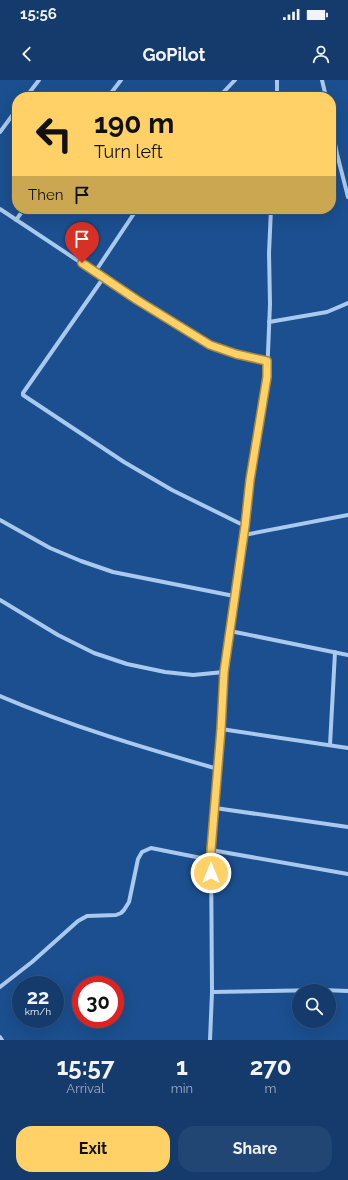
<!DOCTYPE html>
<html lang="en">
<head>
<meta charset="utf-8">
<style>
	body { margin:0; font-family:Raleway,sans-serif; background:#214673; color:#f1f3f6; height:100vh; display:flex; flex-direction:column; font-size:15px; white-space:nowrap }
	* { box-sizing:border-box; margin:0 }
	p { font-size:13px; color:#9dadc1 }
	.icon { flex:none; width:22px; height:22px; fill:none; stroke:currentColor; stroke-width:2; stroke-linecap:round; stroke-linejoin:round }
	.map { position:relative; height:960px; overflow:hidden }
	.sheet { display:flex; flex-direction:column; background:#143b6b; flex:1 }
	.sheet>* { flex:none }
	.banner { position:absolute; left:12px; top:12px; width:324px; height:122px; border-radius:16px; box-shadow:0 4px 16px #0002,0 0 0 1px #33557e; background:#ffd166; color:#111; overflow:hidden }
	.buttons { position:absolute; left:292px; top:904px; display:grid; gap:8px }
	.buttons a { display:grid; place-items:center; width:44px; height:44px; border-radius:50%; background:#143b6b; box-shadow:0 4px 16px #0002,0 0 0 1px #33557e; font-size:20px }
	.speed { position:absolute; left:12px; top:896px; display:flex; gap:8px; font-size:20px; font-weight:700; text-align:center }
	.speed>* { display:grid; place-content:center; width:52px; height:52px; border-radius:50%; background:#143b6b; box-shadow:0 4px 16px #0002,0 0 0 1px #33557e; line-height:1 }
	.speed small { font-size:10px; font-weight:400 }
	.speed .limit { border:6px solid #d22; background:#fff; color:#111 }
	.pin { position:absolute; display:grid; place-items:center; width:34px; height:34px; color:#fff; margin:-41px -17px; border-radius:50% 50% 50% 0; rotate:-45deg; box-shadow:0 0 4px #0007 }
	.pin .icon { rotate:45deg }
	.me { position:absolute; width:44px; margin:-22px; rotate:0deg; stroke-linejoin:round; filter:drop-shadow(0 0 3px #0008) }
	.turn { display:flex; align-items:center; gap:14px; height:84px; padding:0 16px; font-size:18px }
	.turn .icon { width:52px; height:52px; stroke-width:2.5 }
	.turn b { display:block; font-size:28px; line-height:34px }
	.then { display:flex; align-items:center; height:38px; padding:0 16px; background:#0003; gap:8px; font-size:15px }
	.eta { display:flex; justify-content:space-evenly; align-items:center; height:68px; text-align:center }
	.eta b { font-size:24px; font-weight:700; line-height:28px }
	.primary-button { display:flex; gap:8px; margin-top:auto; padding:8px 16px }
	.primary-button a { flex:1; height:46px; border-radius:16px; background:#ffd166; color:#111; font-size:16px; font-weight:700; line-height:46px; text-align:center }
	.primary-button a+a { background:#214673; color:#f1f3f6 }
	.status { display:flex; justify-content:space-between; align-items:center; height:28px; padding:0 20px; background:#143b6b; direction:ltr }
	.status svg { height:11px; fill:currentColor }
	header { display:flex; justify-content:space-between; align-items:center; height:52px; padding:0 16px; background:#143b6b; font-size:18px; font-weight:700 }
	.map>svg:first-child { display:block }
</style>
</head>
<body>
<div class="status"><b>15:56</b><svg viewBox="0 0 49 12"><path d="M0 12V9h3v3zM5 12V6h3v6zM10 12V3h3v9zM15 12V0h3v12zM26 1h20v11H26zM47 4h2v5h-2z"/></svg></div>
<header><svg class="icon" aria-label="back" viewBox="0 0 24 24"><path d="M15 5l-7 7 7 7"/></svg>GoPilot<svg class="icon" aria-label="person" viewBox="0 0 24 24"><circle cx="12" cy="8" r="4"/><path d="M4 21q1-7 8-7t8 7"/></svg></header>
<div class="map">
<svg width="348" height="960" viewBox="0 0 348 960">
	<rect width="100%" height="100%" fill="#1b4f8f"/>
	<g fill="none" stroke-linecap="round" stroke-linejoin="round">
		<!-- minor -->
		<g stroke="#a9c9ee" stroke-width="4">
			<polyline points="322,0 326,17"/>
			<polyline points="26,17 39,0"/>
			<polyline points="108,17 121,0"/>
			<polyline points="219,17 235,0"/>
			<polyline points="277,17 277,0"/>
			<polyline points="331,44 337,74 348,117"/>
			<polyline points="0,52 17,29"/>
			<polyline points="0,129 137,220 210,265 236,274 267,281"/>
			<polyline points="16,140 24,129"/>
			<polyline points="95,192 137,129"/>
			<polyline points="104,197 23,313 23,315 124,382 172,410 245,446"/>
			<polyline points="269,242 327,232 348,223"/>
			<polyline points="0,440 50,468 81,481 113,492 234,516"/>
			<polyline points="244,455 348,435"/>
			<polyline points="0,520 58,555 94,573 127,584 165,592 193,595 224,592"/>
			<polyline points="230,551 348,575"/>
			<path d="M0,616C70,646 144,668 218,689"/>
			<polyline points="221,649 348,668"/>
			<polyline points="330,665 335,572"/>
			<polyline points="215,728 348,747"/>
			<polyline points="211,770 348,794"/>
			<polyline points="0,907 32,882 78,841 87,836 116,835 121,833 124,830 129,822 138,779 142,772 151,768 211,780"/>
			<polyline points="212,912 323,910 348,911"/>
			<polyline points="0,957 2,960"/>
			<polyline points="210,960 212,912 211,770 221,649 224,592 245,446 250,400 267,297 270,224 269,173 271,129"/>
		</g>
	</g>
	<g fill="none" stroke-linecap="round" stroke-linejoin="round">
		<!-- route casing -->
		<g stroke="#a68842" stroke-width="10">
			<polyline id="route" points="82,183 137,220 210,265 236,274 267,281 267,297 250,400 245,446 224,592 221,649 211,770 211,793"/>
		</g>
		<!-- route -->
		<use href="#route" stroke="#ffd166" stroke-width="7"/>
	</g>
</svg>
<div class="buttons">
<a><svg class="icon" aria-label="search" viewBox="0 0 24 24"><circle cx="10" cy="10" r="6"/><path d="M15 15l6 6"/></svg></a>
</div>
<div class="speed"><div>22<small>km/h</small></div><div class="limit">30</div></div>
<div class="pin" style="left:82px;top:183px;background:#d93025"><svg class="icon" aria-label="arrive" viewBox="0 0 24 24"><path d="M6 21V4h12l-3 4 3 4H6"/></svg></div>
<svg class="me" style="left:211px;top:793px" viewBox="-20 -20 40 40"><circle r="17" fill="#ffd166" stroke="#fff" stroke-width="3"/><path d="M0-11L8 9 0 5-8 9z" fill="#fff"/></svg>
<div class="banner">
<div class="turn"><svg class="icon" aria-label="left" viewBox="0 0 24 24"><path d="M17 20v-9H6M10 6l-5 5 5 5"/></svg><div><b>190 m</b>Turn left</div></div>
<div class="then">Then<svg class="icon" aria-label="arrive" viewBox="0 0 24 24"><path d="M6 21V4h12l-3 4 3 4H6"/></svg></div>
</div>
</div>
<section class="sheet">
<div class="eta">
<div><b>15:57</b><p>Arrival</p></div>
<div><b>1</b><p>min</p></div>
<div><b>270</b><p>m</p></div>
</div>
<div class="primary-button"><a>Exit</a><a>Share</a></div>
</section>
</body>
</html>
